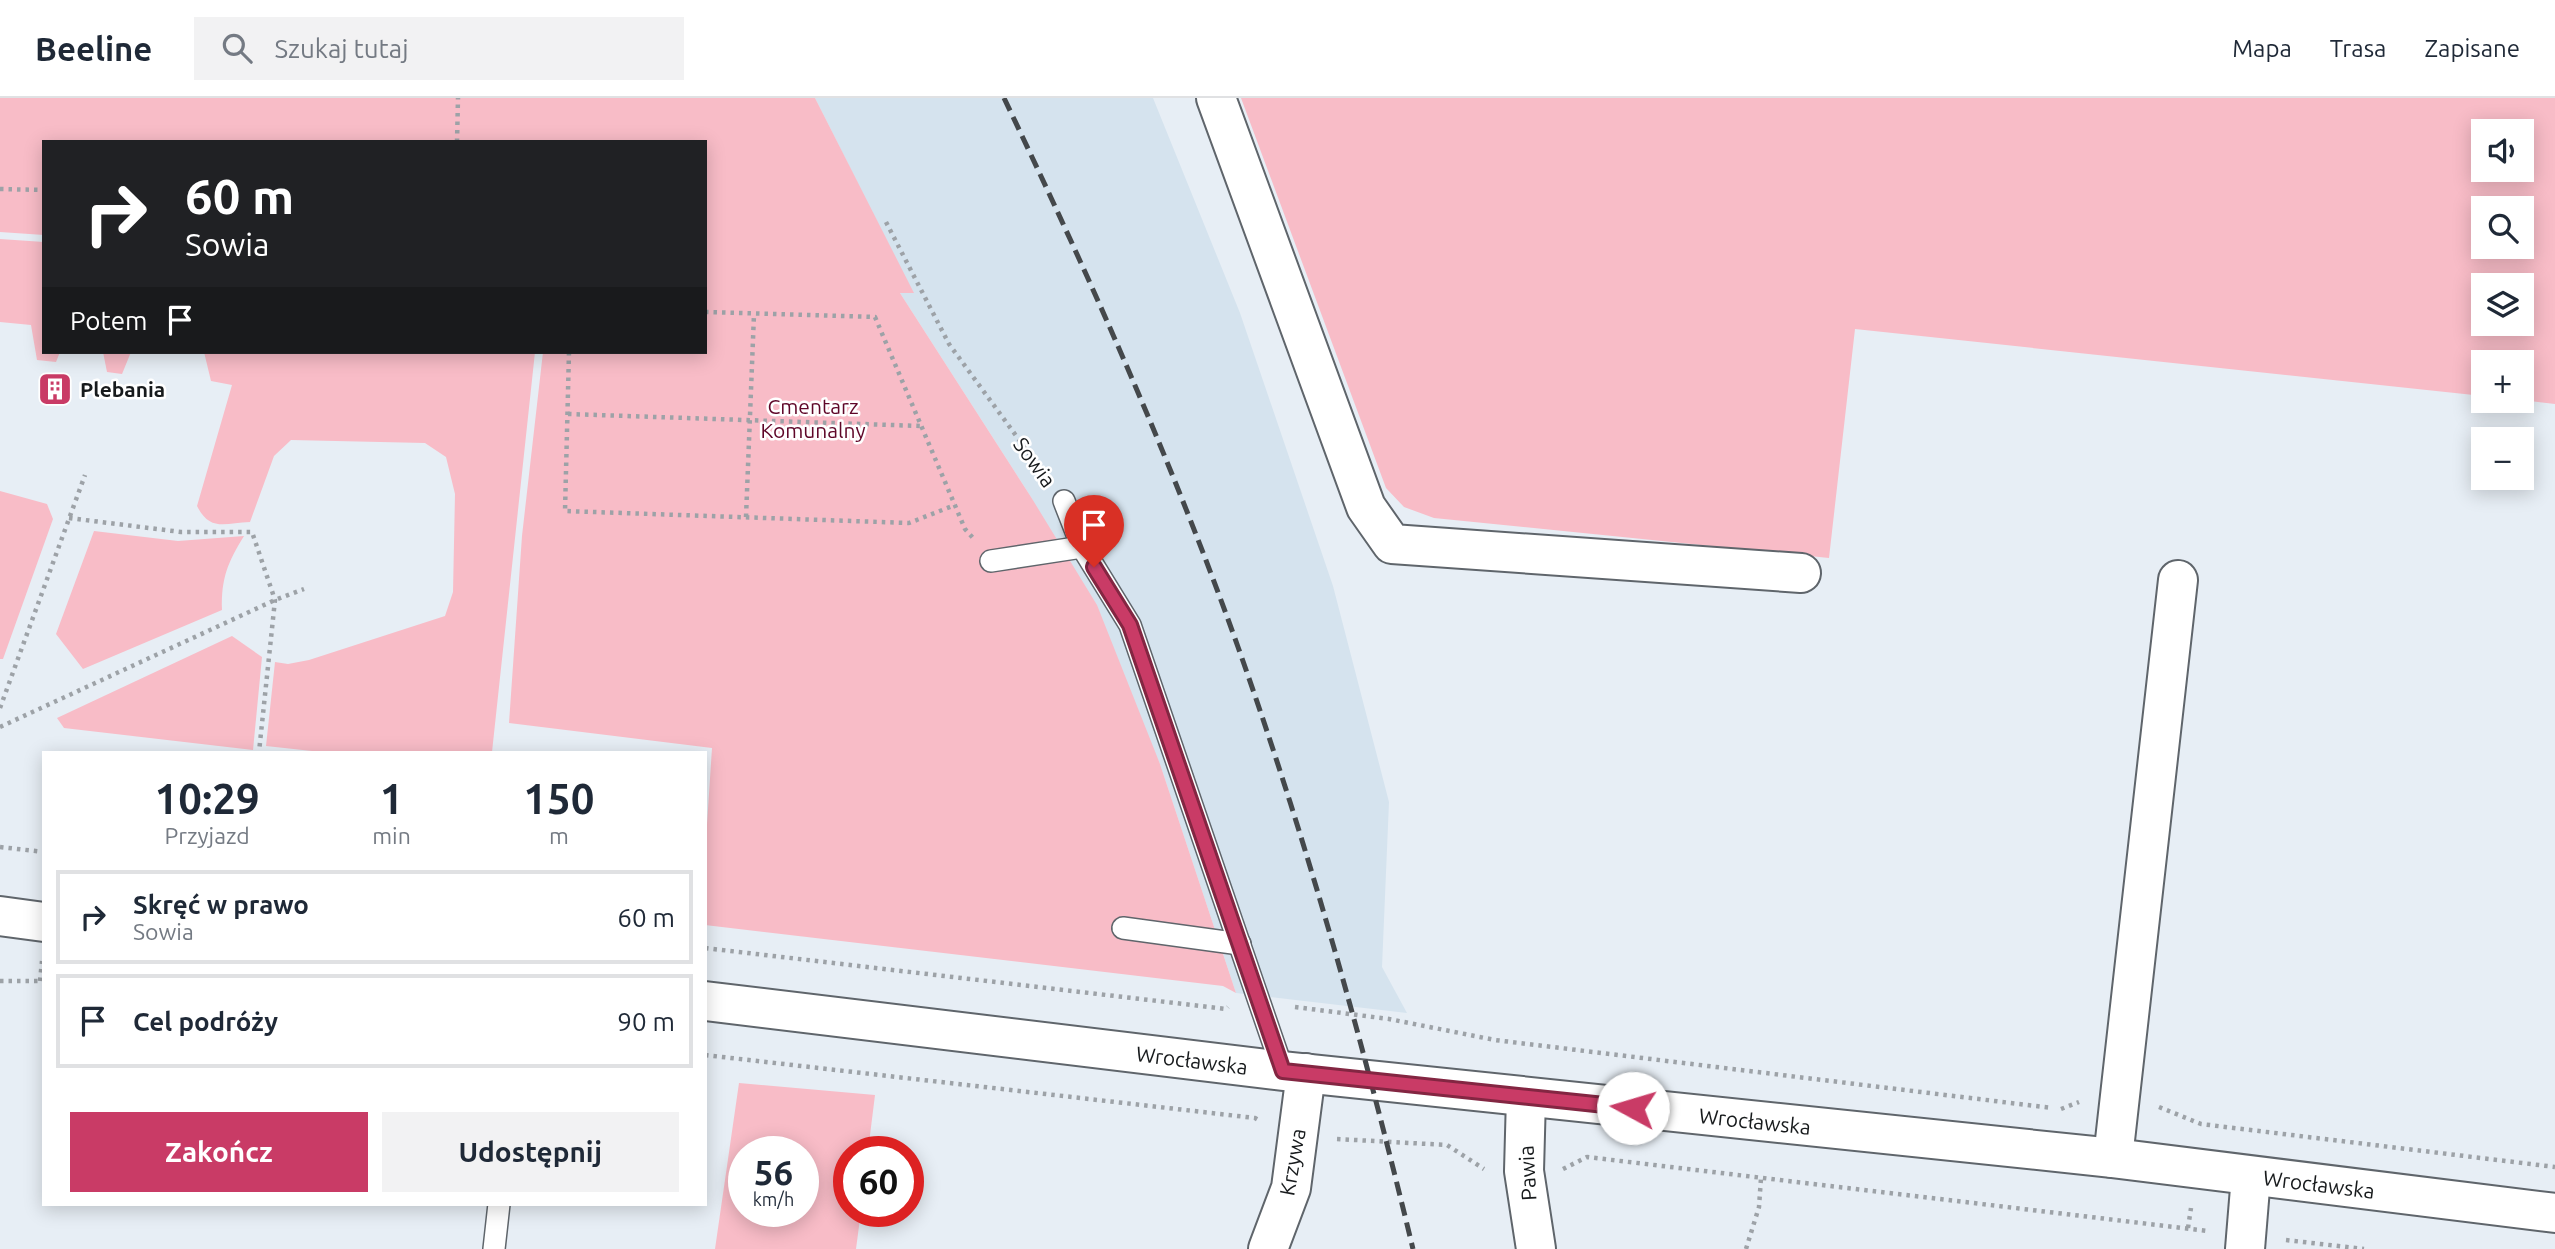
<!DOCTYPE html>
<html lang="pl">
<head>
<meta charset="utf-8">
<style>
	body { margin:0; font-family:Ubuntu,sans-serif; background:#f2f2f3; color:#1f2937; height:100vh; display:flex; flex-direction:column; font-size:26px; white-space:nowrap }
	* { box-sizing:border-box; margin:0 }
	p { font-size:23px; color:#747a83 }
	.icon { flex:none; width:38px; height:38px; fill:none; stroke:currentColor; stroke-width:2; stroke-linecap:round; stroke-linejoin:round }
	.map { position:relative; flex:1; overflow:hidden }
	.panel { position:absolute; left:42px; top:653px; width:665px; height:455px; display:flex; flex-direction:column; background:#fff; border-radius:0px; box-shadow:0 4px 18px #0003 }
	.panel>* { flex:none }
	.top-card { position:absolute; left:42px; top:42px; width:665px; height:214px; border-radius:0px; box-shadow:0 4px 18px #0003; background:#202124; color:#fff; overflow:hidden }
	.fabs { position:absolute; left:2471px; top:21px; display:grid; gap:14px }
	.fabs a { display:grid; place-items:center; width:63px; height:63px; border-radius:0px; background:#fff; box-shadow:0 4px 18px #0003; font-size:35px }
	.speed { position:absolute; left:728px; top:1038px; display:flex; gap:14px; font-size:35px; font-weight:700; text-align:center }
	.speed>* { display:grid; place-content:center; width:91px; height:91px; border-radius:50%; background:#fff; box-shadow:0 4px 18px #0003; line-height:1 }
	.speed small { font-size:18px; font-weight:400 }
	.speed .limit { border:10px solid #d22; background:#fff; color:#111 }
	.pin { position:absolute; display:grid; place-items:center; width:60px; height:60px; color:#fff; margin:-72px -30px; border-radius:50% 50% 50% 0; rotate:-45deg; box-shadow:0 0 7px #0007 }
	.pin .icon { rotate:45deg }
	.me { position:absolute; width:77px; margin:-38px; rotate:276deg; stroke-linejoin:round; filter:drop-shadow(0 0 5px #0008) }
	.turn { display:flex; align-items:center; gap:24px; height:147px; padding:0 28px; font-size:32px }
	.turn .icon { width:91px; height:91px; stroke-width:2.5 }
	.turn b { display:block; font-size:49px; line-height:60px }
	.then { display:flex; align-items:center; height:66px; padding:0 28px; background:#0003; gap:14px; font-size:26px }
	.eta { display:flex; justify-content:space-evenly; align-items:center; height:119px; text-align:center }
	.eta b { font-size:42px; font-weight:700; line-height:49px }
	.action { display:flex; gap:14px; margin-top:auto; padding:14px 28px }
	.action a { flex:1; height:80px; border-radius:0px; background:#c93b66; color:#fff; font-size:28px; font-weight:700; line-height:80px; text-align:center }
	.action a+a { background:#f2f2f3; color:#1f2937 }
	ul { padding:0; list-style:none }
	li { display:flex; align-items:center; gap:21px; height:94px; margin:0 14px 10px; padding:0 14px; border:4px solid #e0e1e3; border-radius:0px }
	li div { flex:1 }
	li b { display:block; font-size:26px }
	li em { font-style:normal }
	header { display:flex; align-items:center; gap:42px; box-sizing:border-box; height:98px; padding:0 35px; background:#fff; border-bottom:2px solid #e0e1e3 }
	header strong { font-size:33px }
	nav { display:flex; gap:38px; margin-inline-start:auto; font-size:24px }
	.search { width:490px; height:63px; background:#f2f2f3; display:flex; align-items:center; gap:18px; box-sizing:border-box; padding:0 24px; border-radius:0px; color:#747a83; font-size:26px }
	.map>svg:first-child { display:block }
</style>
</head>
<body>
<header>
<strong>Beeline</strong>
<div class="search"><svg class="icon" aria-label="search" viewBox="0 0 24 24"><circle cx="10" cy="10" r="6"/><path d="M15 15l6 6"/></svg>Szukaj tutaj</div>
<nav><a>Mapa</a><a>Trasa</a><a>Zapisane</a></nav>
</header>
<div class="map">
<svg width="2555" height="1151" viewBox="0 0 2555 1151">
	<rect width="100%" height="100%" fill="#e7eef5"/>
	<!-- built -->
	<polygon fill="#d5e3ee" points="815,0 1153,0 1240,215 1333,488 1389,704 1382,869 1407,915 1236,895 1160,666 1031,399 900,195 913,195"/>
	<!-- green -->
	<g fill="#f8bcc7" fill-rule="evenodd">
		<polygon points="0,0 815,0 914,195 900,195 1031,399 1097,507 1160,666 1236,895 1223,888 705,827 705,757 712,650 509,625 522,438 543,254 705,254 705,44 44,44 44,137 0,134"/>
		<path d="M1241,0H2555V306L2522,302V264H2483V298L1855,231L1829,460L1434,420L1404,409L1386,390ZM2483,33H2522V72H2483ZM2483,110H2522V149H2483ZM2483,187H2522V226H2483Z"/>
		<polygon points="0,141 44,144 44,254 60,254 56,264 37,262 31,227 0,224"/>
		<polygon points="103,254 131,254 122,276 107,274"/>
		<path d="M204,254H535L492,654H321L266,648L275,564L288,566L309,562L445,518L453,494L455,396L446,359L425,345L291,342L274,358L250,424C225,425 210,434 197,408L232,287L211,283Z"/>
		<polygon points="0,393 47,406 53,421 3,561 0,561"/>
		<path d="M94,433L178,443L244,438C228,464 221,480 222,512L83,571L56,536Z"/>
		<polygon points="232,538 262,559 253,652 64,630 57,620"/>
		<path d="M739,985L875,997L868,1053L849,1054V1113H861L856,1151H715ZM744,1054H803V1113H744Z"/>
	</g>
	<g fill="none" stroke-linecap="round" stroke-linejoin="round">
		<!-- lane casing -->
		<g stroke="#5f656b" stroke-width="24">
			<g id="lane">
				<polyline points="1064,403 1082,449 1130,527 1283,973"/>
				<polyline points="991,463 1082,449"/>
				<polyline points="1123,830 1240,846"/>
				<polyline points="494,1151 499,1106"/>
			</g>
		</g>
		<!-- street casing -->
		<g stroke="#5f656b" stroke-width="42">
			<g id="street">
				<polyline points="1216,0 1366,409 1392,446 1801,475"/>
				<polyline points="1526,999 1524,1073 1536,1151"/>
				<polyline points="2113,1060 2178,482"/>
				<polyline points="1268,1151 1291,1090 1306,975"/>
				<polyline points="2245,1151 2251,1078"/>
			</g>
		</g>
		<!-- primary casing -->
		<g stroke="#5f656b" stroke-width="42">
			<g id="primary">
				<polyline points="0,818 44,824"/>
				<polyline points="705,903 1283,973 2113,1060 2555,1115"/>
			</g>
		</g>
		<!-- path -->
		<g stroke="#9da2a7" stroke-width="4.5" stroke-dasharray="3.5 5" stroke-linecap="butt">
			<polyline points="457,44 458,0"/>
			<polyline points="0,91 44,92"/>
			<polyline points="886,124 949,246 1047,380"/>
			<polyline points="705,214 875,219 965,431 973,440"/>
			<polyline points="569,254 565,413 909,425 955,407"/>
			<polyline points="568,316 921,328"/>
			<polyline points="746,419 754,216"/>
			<polyline points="69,420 181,434 252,434 275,502 259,654"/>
			<polyline points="0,610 85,377"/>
			<polyline points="0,629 275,502 304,491"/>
			<polyline points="0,749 44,754"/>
			<polyline points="705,850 1226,911 1228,909"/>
			<polyline points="0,883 44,883"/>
			<polyline points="40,883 42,863"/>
			<polyline points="1295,909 1389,921 1495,942 2052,1010"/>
			<polyline points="705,957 1255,1020 1260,1023"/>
			<polyline points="2159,1009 2201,1026 2555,1069"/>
			<polyline points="2061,1011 2079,1004"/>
			<polyline points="1337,1041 1447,1047 1484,1071"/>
			<polyline points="1563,1071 1587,1059 2208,1133"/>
			<polyline points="2188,1130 2191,1110"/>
			<polyline points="2286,1142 2364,1151"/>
			<polyline points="1746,1151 1759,1109 1761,1080"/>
		</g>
		<!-- lane -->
		<use href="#lane" stroke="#fff" stroke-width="21"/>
		<!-- street -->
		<use href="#street" stroke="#fff" stroke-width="38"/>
		<!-- primary -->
		<use href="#primary" stroke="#fff" stroke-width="38"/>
		<!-- rail -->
		<path stroke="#44484b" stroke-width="5" stroke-dasharray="14 7" stroke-linecap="butt" d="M1004,0C1090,180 1171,361 1238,549C1308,746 1364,948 1413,1151"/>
	</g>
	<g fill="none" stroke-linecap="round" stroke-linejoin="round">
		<!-- route casing -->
		<g stroke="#832642" stroke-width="18">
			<polyline id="route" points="1094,469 1130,527 1283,973 1633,1010"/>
		</g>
		<!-- route -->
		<use href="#route" stroke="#c93b66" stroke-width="12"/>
	</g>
	<!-- icons -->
	<defs>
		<g id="building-square" transform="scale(1.75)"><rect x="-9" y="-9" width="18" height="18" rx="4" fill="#c93b66" stroke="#fff"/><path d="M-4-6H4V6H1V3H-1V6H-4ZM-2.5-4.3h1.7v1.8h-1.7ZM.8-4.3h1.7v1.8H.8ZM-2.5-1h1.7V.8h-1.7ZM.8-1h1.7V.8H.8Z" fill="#fff"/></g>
	</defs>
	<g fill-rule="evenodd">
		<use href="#building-square" x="55" y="291"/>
	</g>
	<g text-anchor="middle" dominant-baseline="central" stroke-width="5" stroke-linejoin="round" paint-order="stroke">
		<!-- poi labels -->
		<g font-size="21" font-weight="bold" fill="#171a1c" stroke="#fff" text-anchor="start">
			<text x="80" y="291">Plebania</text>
		</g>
		<!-- park labels -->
		<g font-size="21" fill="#5f0628" stroke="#fff">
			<text x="813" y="308">Cmentarz<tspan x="813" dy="24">Komunalny</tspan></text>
		</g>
		<!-- street labels -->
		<g font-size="21" fill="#171a1c" stroke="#fff">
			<text transform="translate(1035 364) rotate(54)">Sowia</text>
			<text transform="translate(1192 962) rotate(7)">Wrocławska</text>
			<text transform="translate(1755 1023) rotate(6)">Wrocławska</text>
			<text transform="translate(1292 1064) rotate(-80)">Krzywa</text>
			<text transform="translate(1527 1075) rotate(-93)">Pawia</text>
			<text transform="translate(2319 1086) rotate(7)">Wrocławska</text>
		</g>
	</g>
</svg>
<div class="fabs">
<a><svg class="icon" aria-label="sound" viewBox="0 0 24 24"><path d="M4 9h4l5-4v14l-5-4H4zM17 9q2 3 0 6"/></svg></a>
<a><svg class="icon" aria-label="search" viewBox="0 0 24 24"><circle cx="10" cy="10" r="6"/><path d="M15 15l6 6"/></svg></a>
<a><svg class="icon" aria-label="layers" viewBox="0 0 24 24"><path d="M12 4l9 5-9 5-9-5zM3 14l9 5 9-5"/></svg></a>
<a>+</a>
<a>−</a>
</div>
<div class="speed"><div>56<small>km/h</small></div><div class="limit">60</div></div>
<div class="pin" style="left:1094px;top:469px;background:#d93025"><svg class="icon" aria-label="arrive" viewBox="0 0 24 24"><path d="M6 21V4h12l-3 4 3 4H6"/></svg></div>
<svg class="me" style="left:1633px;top:1010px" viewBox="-20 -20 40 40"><circle r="19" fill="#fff"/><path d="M0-13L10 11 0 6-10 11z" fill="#c93b66"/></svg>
<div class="top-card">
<div class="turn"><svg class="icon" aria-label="right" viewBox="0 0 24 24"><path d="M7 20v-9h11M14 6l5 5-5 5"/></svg><div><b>60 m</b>Sowia</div></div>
<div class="then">Potem<svg class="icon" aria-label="arrive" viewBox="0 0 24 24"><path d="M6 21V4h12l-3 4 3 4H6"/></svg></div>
</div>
<section class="panel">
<div class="eta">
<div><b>10:29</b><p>Przyjazd</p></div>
<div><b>1</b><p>min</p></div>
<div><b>150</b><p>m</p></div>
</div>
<ul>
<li><svg class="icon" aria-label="right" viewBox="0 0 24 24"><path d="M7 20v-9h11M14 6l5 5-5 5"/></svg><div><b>Skręć w prawo</b><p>Sowia</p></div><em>60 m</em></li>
<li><svg class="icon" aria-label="arrive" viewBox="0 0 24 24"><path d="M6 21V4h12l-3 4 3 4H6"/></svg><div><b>Cel podróży</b></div><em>90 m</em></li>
</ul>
<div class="action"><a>Zakończ</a><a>Udostępnij</a></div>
</section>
</div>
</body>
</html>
